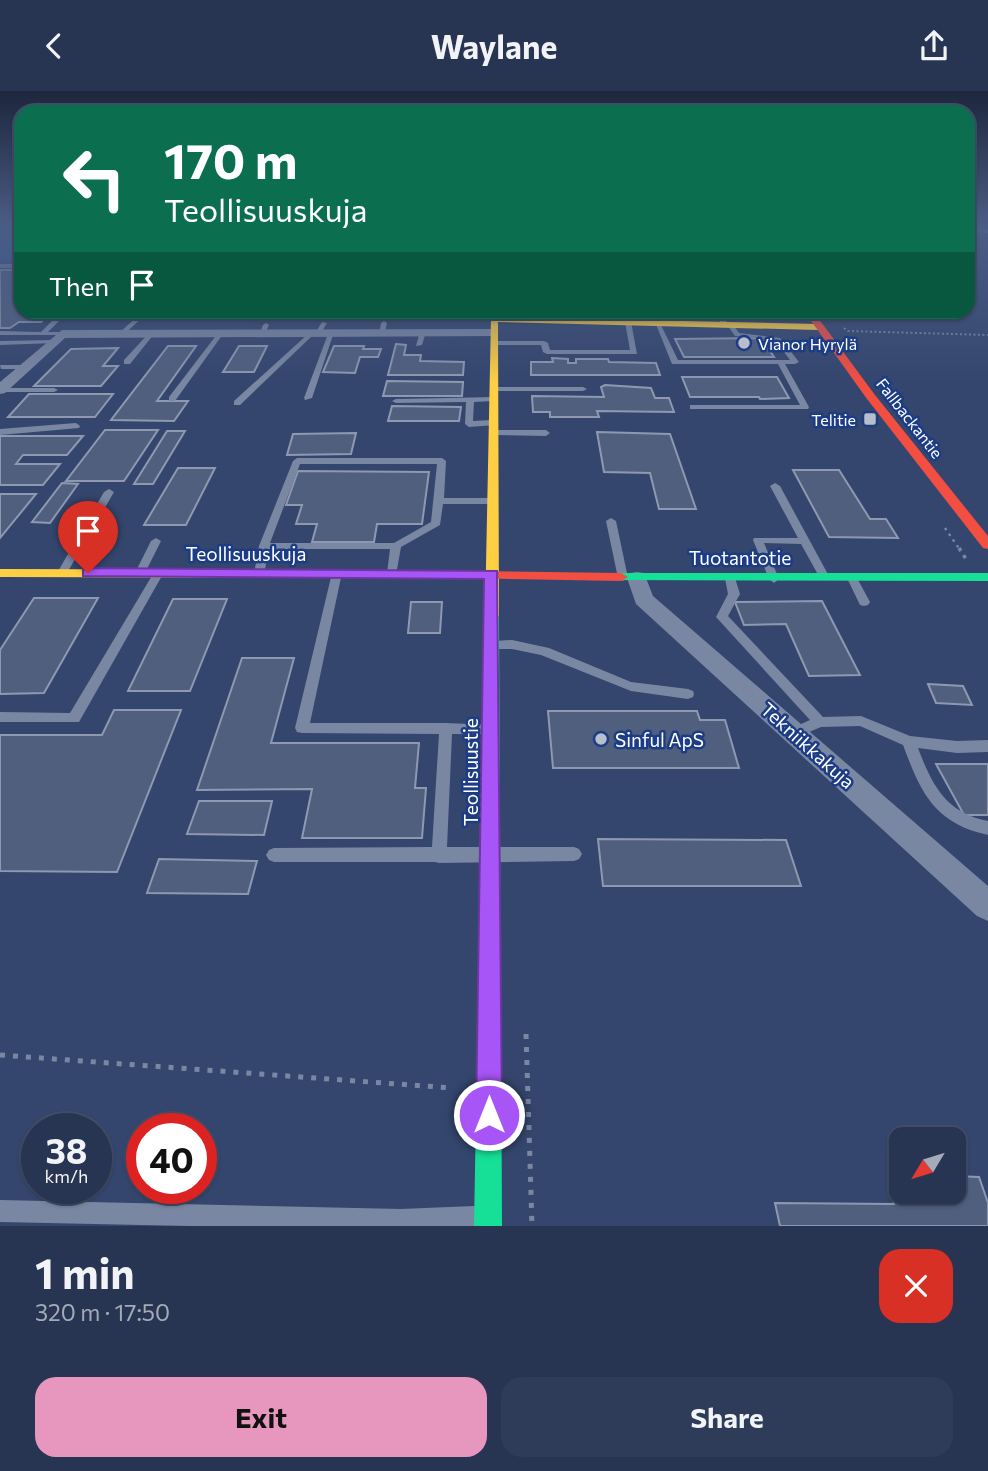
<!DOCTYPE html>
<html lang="en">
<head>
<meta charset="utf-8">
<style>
	body { margin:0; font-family:Commissioner,sans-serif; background:#2f3c59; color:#f1f3f6; height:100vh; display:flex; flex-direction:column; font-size:26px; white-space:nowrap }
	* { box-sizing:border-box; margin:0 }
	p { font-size:23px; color:#a4aab8 }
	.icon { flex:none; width:38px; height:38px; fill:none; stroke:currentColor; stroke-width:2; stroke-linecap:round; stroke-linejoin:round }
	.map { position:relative; height:1135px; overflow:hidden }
	.panel { display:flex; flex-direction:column; background:#273452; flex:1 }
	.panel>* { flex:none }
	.top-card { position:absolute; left:14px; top:14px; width:961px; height:214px; border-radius:21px; box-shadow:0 2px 5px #0004,0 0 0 2px #434f69; background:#0b6e4f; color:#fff; overflow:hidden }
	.needle { width:46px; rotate:232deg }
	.tools { position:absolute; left:889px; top:1036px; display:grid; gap:14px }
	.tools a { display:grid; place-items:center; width:77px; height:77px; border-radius:14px; background:#273452; box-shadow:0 2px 5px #0004,0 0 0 2px #434f69; font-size:35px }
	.speed { position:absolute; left:21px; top:1022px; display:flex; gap:14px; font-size:35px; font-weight:700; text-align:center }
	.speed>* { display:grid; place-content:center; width:91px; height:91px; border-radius:50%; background:#273452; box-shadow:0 2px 5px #0004,0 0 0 2px #434f69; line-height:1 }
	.speed small { font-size:18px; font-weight:400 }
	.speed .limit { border:10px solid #d22; background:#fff; color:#111 }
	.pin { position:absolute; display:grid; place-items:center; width:60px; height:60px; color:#fff; margin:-72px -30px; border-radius:50% 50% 50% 0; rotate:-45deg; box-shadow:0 0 7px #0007 }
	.pin .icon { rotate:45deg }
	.me { position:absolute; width:77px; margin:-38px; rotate:0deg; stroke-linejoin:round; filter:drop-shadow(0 0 5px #0008) }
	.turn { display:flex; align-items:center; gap:24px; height:147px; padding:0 35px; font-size:32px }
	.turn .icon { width:91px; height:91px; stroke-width:2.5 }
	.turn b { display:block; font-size:49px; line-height:60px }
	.then { display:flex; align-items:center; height:66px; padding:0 35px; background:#0003; gap:14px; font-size:26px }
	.round { display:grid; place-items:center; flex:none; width:74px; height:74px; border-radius:21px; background:#2f3c59 }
	.head { display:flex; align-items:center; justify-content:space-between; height:119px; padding:0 35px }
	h1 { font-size:42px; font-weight:700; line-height:52px }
	.primary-button { display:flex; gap:14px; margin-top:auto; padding:14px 35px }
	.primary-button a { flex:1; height:80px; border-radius:21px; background:#e797bd; color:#111; font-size:28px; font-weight:700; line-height:80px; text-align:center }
	.primary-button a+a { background:#2f3c59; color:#f1f3f6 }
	header { display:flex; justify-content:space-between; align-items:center; height:91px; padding:0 35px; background:#273452; font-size:32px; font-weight:700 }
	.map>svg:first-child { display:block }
</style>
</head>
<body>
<header><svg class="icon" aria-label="back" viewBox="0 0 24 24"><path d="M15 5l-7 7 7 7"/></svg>Waylane<svg class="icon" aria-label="share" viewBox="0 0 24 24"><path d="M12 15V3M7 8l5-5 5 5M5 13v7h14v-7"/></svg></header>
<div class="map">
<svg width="988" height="1135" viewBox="0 0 988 1135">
	<rect width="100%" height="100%" fill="#34466d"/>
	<!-- green -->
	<rect fill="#30539b" x="0" y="133" width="21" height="36"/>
	<!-- building -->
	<g fill="#505f7e" stroke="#8e99b1" stroke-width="2">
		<polygon points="0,179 21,179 21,220 53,220 41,231 19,231 10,237 0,237"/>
		<polygon points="313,220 348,220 346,226 311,225"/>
		<polygon points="369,220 399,220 397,228 366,227"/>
		<polygon points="761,247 774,266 684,266 675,248"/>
		<polygon points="396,253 406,254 404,264 421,264 420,270 464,271 463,284 388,284"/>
		<polygon points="168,255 196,255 157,310 188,310 174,330 111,329"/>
		<polygon points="239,255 267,255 254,281 223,281"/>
		<polygon points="334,255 364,255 363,258 381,258 378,266 360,266 355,282 323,281"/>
		<polygon points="118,257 103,275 118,275 101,295 34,295 71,258"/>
		<polygon points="552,267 568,268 568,272 576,272 576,268 608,268 609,271 656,272 660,284 531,284 531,271 553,271"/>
		<polygon points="682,286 777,286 789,307 760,308 759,306 690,306"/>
		<polygon points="387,290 463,291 462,305 383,305"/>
		<polygon points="605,294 651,297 655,307 669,307 674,321 597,320 599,326 550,326 550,321 533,321 532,305 604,306 601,296"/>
		<polygon points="29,303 113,303 95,326 8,326"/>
		<polygon points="392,315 461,316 459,330 388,330"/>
		<polygon points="105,339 158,339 124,390 66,390"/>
		<polygon points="167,340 185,340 153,393 134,393"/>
		<polygon points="597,341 670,343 696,418 659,418 650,382 604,381"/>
		<polygon points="356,342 351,363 287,364 293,343"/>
		<polygon points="0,345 83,345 67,364 23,364 16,373 60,373 43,394 0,394"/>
		<polygon points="178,377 215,377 186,434 144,434"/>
		<polygon points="793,379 839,379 870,428 886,428 898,447 829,446"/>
		<polygon points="298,380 429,381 422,433 377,433 374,451 312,451 317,433 296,433 302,414 286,414"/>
		<polygon points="62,392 78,393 50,432 32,431"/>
		<polygon points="0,403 36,403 0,447"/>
		<polygon points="34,507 98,507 44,602 0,603 0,559"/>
		<polygon points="173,508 227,508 190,600 128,600"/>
		<polygon points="822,510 860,584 809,585 786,533 744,534 735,511"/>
		<polygon points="411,511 442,511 440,542 408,542"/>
		<polygon points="242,567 294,567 271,652 419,652 415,697 426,697 422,747 302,747 312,698 197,699"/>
		<polygon points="928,593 963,595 972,614 936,612"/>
		<polygon points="114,619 181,619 117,781 0,780 0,644 102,644"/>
		<polygon points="548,620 697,620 700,629 725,629 739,677 553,677"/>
		<polygon points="936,673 988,673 988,724 964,724"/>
		<polygon points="199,710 272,710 264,744 187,743"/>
		<polygon points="598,748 786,749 801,795 603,795"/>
		<polygon points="159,768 257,770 248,803 147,802"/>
		<polygon points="954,1085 979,1086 988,1112 988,1135 780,1135 775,1112 894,1113 889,1098 901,1101 954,1101"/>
	</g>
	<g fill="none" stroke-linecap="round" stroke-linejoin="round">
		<!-- path-far3 -->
		<polyline stroke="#7a87a3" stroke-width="2" stroke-dasharray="2 2.5" stroke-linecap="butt" points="844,237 848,240 988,244"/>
		<!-- path-far2 -->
		<polyline stroke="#7a87a3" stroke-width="2.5" stroke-dasharray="2.5 4.5" stroke-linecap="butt" points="945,437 960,459"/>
		<!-- path-far1 -->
		<polyline stroke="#7a87a3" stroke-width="3.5" stroke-dasharray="3.5 5" stroke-linecap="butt" points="959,457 966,468"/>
		<!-- path -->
		<g stroke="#7a87a3" stroke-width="5" stroke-dasharray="5 8" stroke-linecap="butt">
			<polyline points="526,943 532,1135"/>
			<polyline points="0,964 452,997"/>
		</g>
		<!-- lane -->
		<g fill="#7a87a3" fill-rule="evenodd">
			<rect x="0" y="173" width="21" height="4"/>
			<polygon points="62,220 69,220 48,241 62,241 65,243 64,244 0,244 0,240 41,241"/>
			<polygon points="147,220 157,220 143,226 123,244 119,244 119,242 139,224"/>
			<polygon points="623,220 629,220 637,263 547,263 543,261 541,254 494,254 490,252 494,250 544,250 548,252 550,259 630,259"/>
			<path d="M721,220H727L725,227L728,233H733L739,242L780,247L799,271L795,273H785L809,316L808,318H690V314H800L778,273H672L655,231L660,232L678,269H790L776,250L735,245L728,235L725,236C718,234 719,226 721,220Z"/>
			<polygon points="384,230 387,232 384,244 379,245 381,232"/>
			<polygon points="322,231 327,232 319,245 315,245 314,244"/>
			<polygon points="266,232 269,234 264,244 259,245 263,234"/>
			<polygon points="149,242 154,243 130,273 124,273 124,269"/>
			<polygon points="218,242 223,243 175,310 169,310 169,306"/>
			<polygon points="422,242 425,244 422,254 416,255 419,244"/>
			<polygon points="308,243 313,244 240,314 234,314 234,310"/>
			<polygon points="328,243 333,244 312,307 305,309 304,307"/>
			<polygon points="53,249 55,250 55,252 0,254 0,250"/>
			<polygon points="0,274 24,274 28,276 24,278 1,278"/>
			<polygon points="491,296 583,296 587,298 583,300 494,300 490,298"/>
			<polygon points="0,297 54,297 58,299 54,301 0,301"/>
			<polygon points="496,306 497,308 493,310 474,311 473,330 492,329 496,332 495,334 469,336 465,333 466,311 396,312 392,310 396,308"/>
			<polygon points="76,332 80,335 79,337 0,344 0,338"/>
			<polygon points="493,339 546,339 550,342 546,345 490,344 490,340"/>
			<path d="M297,367H442L446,370L444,407H491L496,410L491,413H443L440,434L401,456L396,484L392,485L387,482L390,458H269L264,483L259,486L255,485L254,483L259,455L293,370ZM300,373H437L431,431L394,452H270Z"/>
			<polygon points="775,392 780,395 830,487 829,489 821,489 801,453 764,452 779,488 774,492 769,488 753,449 754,447 798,447 770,395"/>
			<polygon points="109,398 114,401 67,482 62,485 58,484 57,482 104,401"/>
			<polygon points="611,427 616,430 628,487 623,490 618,487 606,430"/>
			<polygon points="156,447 161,450 145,482 140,485 136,484 135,482 151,450"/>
			<polygon points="337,479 342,482 310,632 446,632 492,634 494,638 492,642 487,643 452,643 447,756 574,756 579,758 582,763 579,768 574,770 439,772 435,771 274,771 269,769 266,764 269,759 274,757 432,756 439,643 302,642 297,641 295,637 332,482"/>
			<polygon points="158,480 163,483 79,631 0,631 0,621 70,622 153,483"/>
			<path d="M730,484L735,487L740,503L728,525L823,626L861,625L910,645L957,650L988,649V661L957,662L918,657C932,694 946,722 988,730V744C934,732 921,702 903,654L860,635L821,636L795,647L790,646L788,642L790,638L810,629L716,526L728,503L725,487Z"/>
			<polygon points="852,484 857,487 870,511 868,514 864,515 860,514 847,487"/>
			<polygon points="512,549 549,557 631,591 688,598 693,600 694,603 693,606 688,608 631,600 541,564 512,558 494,558 488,554 494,550"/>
			<polygon points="0,1109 401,1118 474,1115 482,1118 485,1126 482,1134 478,1135 189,1135 0,1131"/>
		</g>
		<!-- street -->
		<g fill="#7a87a3" fill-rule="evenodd">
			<polygon points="494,238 498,239 498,245 65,247 5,302 0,303 0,291 62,239"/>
			<polygon points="637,481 644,482 653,505 988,795 988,830 977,825 636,513 627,487 630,482"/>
		</g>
		<!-- fast -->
		<g fill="#16e098" fill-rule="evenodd">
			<polygon points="968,137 988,138 988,142 968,141"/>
			<polygon points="491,220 499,220 497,230 490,228"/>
			<polygon points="621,482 988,482 988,490 616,489 614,486"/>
			<polygon points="492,520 499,525 502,1135 474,1135 485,525"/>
		</g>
		<!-- slow -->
		<g fill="#ffcf43" fill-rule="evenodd">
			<polygon points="491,226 818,233 822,236 818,239 498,231 499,525 492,530 485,525"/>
			<polygon points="0,478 394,479 401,483 394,487 0,486"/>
		</g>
		<!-- jam -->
		<g fill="#f24e42" fill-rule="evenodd">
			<polygon points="804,220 813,220 875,304 988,445 988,458 983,457 867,308"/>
			<polygon points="394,479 621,482 628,486 621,490 389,486 387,483"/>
		</g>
	</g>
	<!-- sky -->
	<linearGradient id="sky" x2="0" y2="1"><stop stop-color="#1d263c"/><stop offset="0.46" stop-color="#4a5d84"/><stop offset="1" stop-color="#4a5d84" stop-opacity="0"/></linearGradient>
	<rect width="988" height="292" fill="url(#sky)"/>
	<!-- route -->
	<polygon fill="#a855f7" stroke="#6d37a1" stroke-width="2" points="88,477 497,480 502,1024 498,1034 489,1037 480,1034 476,1024 484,488 83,485 83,479"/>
	<!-- markers -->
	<g fill="#b8becc" stroke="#1c3d85" stroke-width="2.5">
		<circle cx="744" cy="252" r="7"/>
		<rect x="863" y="321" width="14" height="14" rx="3.5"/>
		<circle cx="601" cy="648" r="7"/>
	</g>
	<g text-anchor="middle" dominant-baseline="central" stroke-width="5" stroke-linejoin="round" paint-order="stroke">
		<!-- far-poi labels -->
		<g font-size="16" fill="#fff" stroke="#1c3d85" text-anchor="start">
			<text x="758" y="252">Vianor Hyrylä</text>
			<text x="856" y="328" text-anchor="end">Telitie</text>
		</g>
		<!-- far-street labels -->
		<g font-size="16" fill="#fff" stroke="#1c3d85">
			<text transform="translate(910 327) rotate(52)">Fallbackantie</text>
		</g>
		<!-- street labels -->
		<g font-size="19" fill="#fff" stroke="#1c3d85">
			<text x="246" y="462">Teollisuuskuja</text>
			<text x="740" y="466">Tuotantotie</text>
			<text transform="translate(808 654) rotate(42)">Tekniikkakuja</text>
			<text transform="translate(470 681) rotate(-90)">Teollisuustie</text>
		</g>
		<!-- poi labels -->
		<g font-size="19" fill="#fff" stroke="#1c3d85" text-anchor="start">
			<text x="615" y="648">Sinful ApS</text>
		</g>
	</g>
</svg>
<div class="tools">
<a><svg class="needle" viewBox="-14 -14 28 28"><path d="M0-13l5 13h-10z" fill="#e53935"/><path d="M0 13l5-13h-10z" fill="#a4aab8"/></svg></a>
</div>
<div class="speed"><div>38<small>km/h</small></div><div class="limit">40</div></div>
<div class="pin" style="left:88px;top:482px;background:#d93025"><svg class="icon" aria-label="arrive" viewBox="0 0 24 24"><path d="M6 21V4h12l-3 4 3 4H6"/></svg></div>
<svg class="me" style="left:489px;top:1024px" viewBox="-20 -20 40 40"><circle r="17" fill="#a855f7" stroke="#fff" stroke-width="3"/><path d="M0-11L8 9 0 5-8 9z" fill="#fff"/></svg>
<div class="top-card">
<div class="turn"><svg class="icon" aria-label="left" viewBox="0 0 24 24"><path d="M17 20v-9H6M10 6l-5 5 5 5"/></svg><div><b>170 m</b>Teollisuuskuja</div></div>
<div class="then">Then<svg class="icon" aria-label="arrive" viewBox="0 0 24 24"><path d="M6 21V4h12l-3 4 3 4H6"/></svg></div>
</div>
</div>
<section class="panel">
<div class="head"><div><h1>1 min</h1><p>320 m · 17:50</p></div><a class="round" style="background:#d93025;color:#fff"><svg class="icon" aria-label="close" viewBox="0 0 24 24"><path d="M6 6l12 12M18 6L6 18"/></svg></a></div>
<div class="primary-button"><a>Exit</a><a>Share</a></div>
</section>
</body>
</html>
